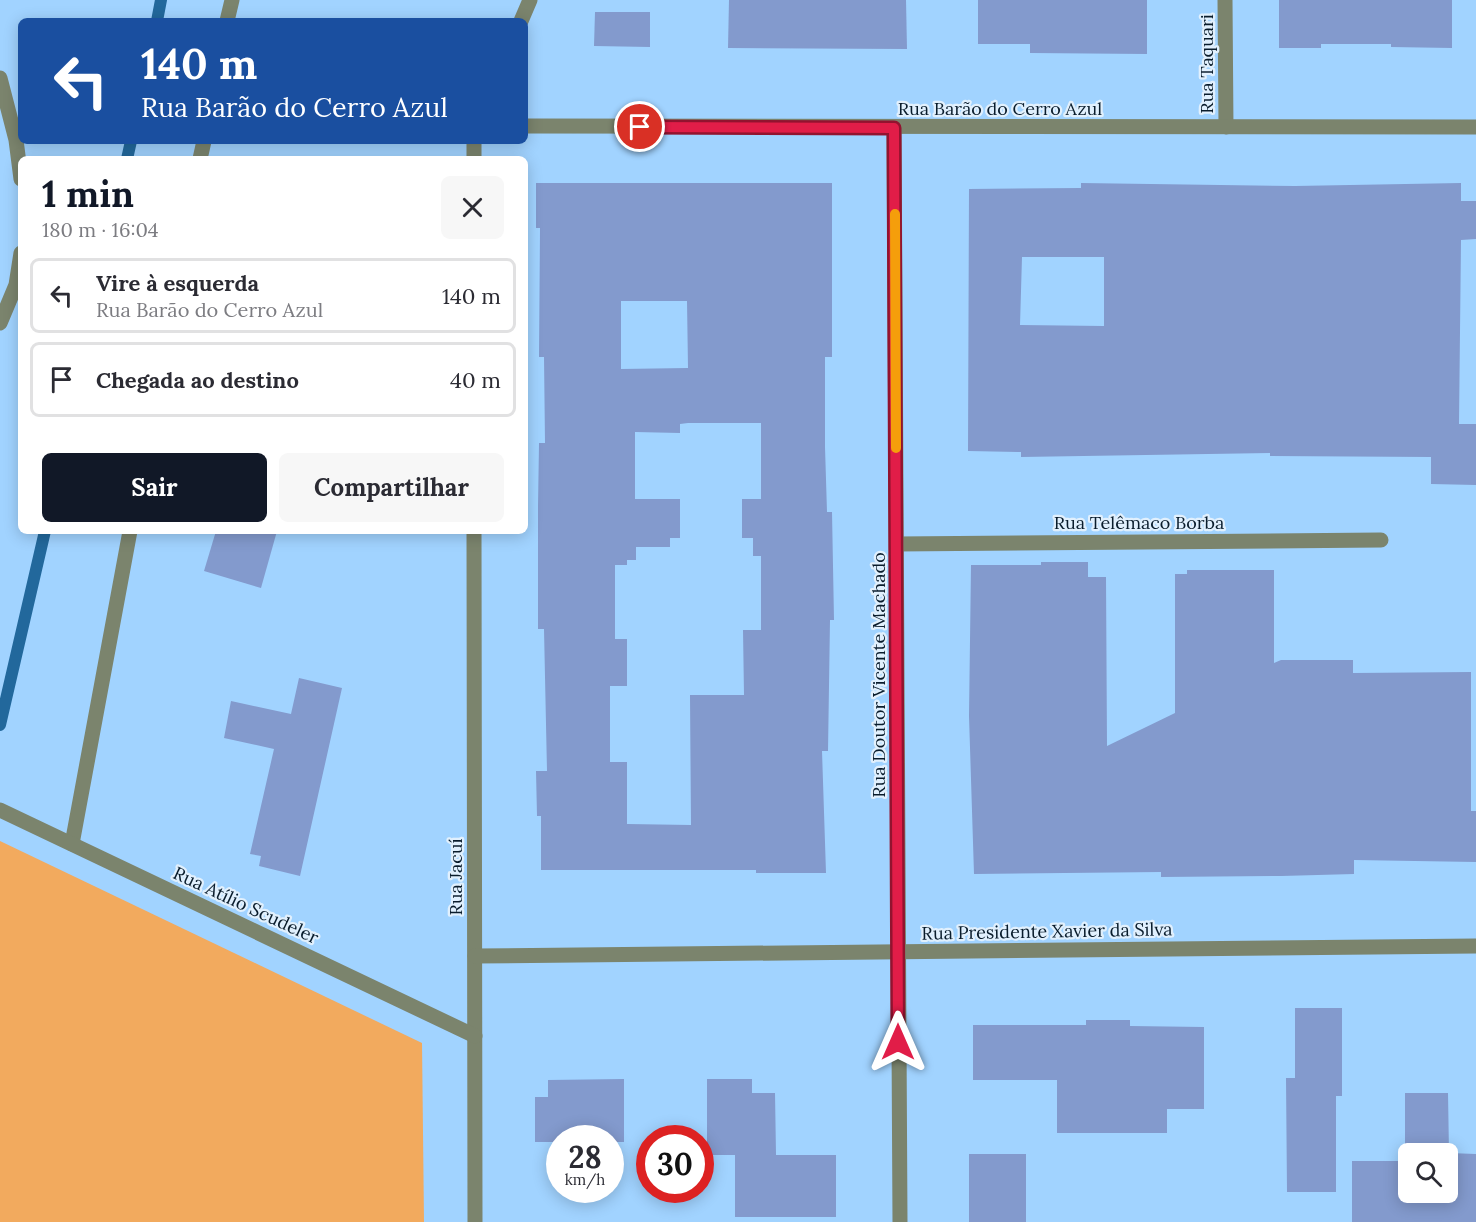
<!DOCTYPE html>
<html lang="pt">
<head>
<meta charset="utf-8">
<style>
	body { margin:0; font-family:Lora,serif; background:#f7f7f7; color:#2b2b33; height:100vh; display:flex; flex-direction:column; font-size:22px; white-space:nowrap }
	* { box-sizing:border-box; margin:0 }
	p { font-size:20px; color:#7c7c81 }
	.icon { flex:none; width:33px; height:33px; fill:none; stroke:currentColor; stroke-width:2; stroke-linecap:round; stroke-linejoin:round }
	.map { position:relative; flex:1; overflow:hidden }
	.details { position:absolute; left:18px; top:156px; width:510px; height:378px; display:flex; flex-direction:column; background:#fff; border-radius:9px; box-shadow:0 3px 15px #0003 }
	.details>* { flex:none }
	.guide { position:absolute; left:18px; top:18px; width:510px; height:126px; border-radius:9px; box-shadow:0 3px 15px #0003; background:#1a4fa0; color:#fff; overflow:hidden }
	.tools { position:absolute; left:1398px; top:1143px; display:grid; gap:12px }
	.tools a { display:grid; place-items:center; width:60px; height:60px; border-radius:9px; background:#fff; box-shadow:0 3px 15px #0003; font-size:30px }
	.speed { position:absolute; left:546px; top:1125px; display:flex; gap:12px; font-size:30px; font-weight:700; text-align:center }
	.speed>* { display:grid; place-content:center; width:78px; height:78px; border-radius:50%; background:#fff; box-shadow:0 3px 15px #0003; line-height:1 }
	.speed small { font-size:15px; font-weight:400 }
	.speed .limit { border:9px solid #d22; background:#fff; color:#111 }
	.pin { position:absolute; display:grid; place-items:center; width:51px; height:51px; color:#fff; margin:-26px; border:3px solid #fff; border-radius:50%; box-shadow:0 2px 6px #0007 }
	.me { position:absolute; width:66px; margin:-33px; rotate:0deg; stroke-linejoin:round; filter:drop-shadow(0 0 4px #0008) }
	.turn { display:flex; align-items:center; gap:21px; height:126px; padding:0 24px; font-size:27px }
	.turn .icon { width:78px; height:78px; stroke-width:2.5 }
	.turn b { display:block; font-size:42px; line-height:51px }
	.round { display:grid; place-items:center; flex:none; width:63px; height:63px; border-radius:9px; background:#f7f7f7 }
	.summary { display:flex; align-items:center; justify-content:space-between; height:102px; padding:0 24px }
	h1 { font-size:36px; font-weight:800; line-height:45px; color:#111827 }
	.cta { display:flex; gap:12px; margin-top:auto; padding:12px 24px }
	.cta a { flex:1; height:69px; border-radius:9px; background:#111827; color:#fff; font-size:24px; font-weight:800; line-height:69px; text-align:center }
	.cta a+a { background:#f7f7f7; color:#2b2b33 }
	ul { padding:0; list-style:none }
	li { display:flex; align-items:center; gap:18px; height:75px; margin:0 12px 9px; padding:0 12px; border:3px solid #e1e1e2; border-radius:9px }
	li div { flex:1 }
	li b { display:block; font-size:22px }
	li em { font-style:normal }
	.map>svg:first-child { display:block }
</style>
</head>
<body>
<div class="map">
<svg width="1476" height="1222" viewBox="0 0 1476 1222">
	<rect width="100%" height="100%" fill="#a1d3ff"/>
	<!-- green -->
	<polygon fill="#f2aa5e" points="0,841 422,1043 424,1222 0,1222"/>
	<g fill="none" stroke-linecap="round" stroke-linejoin="round">
		<!-- stream -->
		<g stroke="#22689c" stroke-width="12">
			<polyline points="157,21 161,0"/>
			<polyline points="127,159 131,141"/>
			<polyline points="0,725 45,531"/>
		</g>
	</g>
	<!-- building -->
	<g fill="#839acd" fill-rule="evenodd">
		<polygon points="729,0 906,0 907,49 728,48"/>
		<polygon points="978,0 1147,0 1147,54 1030,53 1030,44 978,44"/>
		<polygon points="1279,0 1452,0 1452,48 1391,47 1391,44 1321,44 1321,48 1279,48"/>
		<polygon points="595,12 650,12 650,47 594,46"/>
		<path d="M536,183H832V357H825V447L827,512H832L834,620H830L828,751H822L826,873H756V870H541V816H537L536,771H547L544,629H538V506L539,443H545L544,357H539L540,228H536ZM621,301H687L688,368L621,369ZM688,423H761V499H742V538H753V556H761V630H743L744,695H690L691,825L627,824V762H610V686H627V639H615V565H627V560H636V547H670V538H680V499H635V432L680,433V424Z"/>
		<path d="M1081,183L1295,186L1461,183V201H1476V239L1461,240L1459,424H1476V485L1431,484V457L1270,456V453L1021,457V452L968,451L969,189L1081,188ZM1022,257H1104V326L1020,325Z"/>
		<polygon points="216,531 277,531 261,588 204,571"/>
		<polygon points="1041,562 1088,562 1088,577 1106,577 1107,746 1175,713 1175,574 1187,574 1187,570 1274,570 1274,663 1281,660 1353,660 1353,673 1471,672 1471,811 1476,811 1476,862 1354,860 1354,874 1281,876 1161,877 1161,872 974,874 969,716 971,565 1041,565"/>
		<polygon points="299,678 342,688 300,876 259,866 261,856 250,854 274,749 224,738 231,701 291,714"/>
		<polygon points="1295,1008 1342,1008 1342,1096 1336,1096 1336,1192 1287,1192 1286,1078 1295,1078"/>
		<polygon points="1086,1020 1130,1020 1130,1026 1204,1027 1204,1109 1167,1109 1167,1133 1057,1133 1057,1080 973,1080 973,1025 1086,1025"/>
		<polygon points="624,1079 624,1142 610,1142 610,1138 560,1138 560,1142 535,1142 535,1097 548,1097 548,1080"/>
		<polygon points="707,1079 752,1079 752,1093 775,1093 776,1155 836,1155 836,1217 735,1217 735,1155 707,1155"/>
		<path d="M1405,1093H1448L1449,1153L1476,1154V1222H1352V1161H1405ZM1408,1154H1448V1192H1408Z"/>
		<rect x="969" y="1154" width="57" height="68"/>
	</g>
	<g fill="none" stroke-linecap="round" stroke-linejoin="round">
		<!-- lane -->
		<g stroke="#7b846d" stroke-width="15">
			<polyline points="227,21 232,0"/>
			<polyline points="0,78 16,140 21,179"/>
			<polyline points="200,159 204,141"/>
			<polyline points="0,323 16,285 21,253"/>
			<polyline points="72,844 130,531"/>
		</g>
		<!-- street -->
		<g stroke="#7b846d" stroke-width="15">
			<polyline points="1225,0 1226,127"/>
			<polyline points="521,21 530,0"/>
			<polyline points="525,126 1476,127"/>
			<polyline points="894,128 900,1222"/>
			<polyline points="474,141 474,159"/>
			<polyline points="474,531 475,1222"/>
			<polyline points="897,544 1381,540"/>
			<polyline points="0,810 475,1036"/>
			<polyline points="475,956 1476,946"/>
		</g>
	</g>
	<g fill="none" stroke-linecap="round" stroke-linejoin="round">
		<!-- route casing -->
		<g stroke="#92132f" stroke-width="15">
			<polyline id="route" points="640,127 894,128 898,1042"/>
		</g>
		<!-- route -->
		<use href="#route" stroke="#e11d48" stroke-width="10"/>
		<!-- slow -->
		<polyline stroke="#f59e0b" stroke-width="10" points="895,214 896,448"/>
	</g>
	<g text-anchor="middle" dominant-baseline="central" stroke-width="4.5" stroke-linejoin="round" paint-order="stroke">
		<!-- street labels -->
		<g font-size="18" fill="#091c2c" stroke="#e1f0fd">
			<text transform="translate(1206 64) rotate(-90)">Rua Taquari</text>
			<text x="1000" y="108">Rua Barão do Cerro Azul</text>
			<text x="1139" y="522">Rua Telêmaco Borba</text>
			<text transform="translate(878 675) rotate(-90)">Rua Doutor Vicente Machado</text>
			<text transform="translate(455 877) rotate(-90)">Rua Jacuí</text>
			<text transform="translate(246 905) rotate(25)">Rua Atílio Scudeler</text>
			<text transform="translate(1047 931) rotate(-1)">Rua Presidente Xavier da Silva</text>
		</g>
	</g>
</svg>
<div class="tools">
<a><svg class="icon" aria-label="search" viewBox="0 0 24 24"><circle cx="10" cy="10" r="6"/><path d="M15 15l6 6"/></svg></a>
</div>
<div class="speed"><div>28<small>km/h</small></div><div class="limit">30</div></div>
<div class="pin" style="left:640px;top:127px;background:#d93025"><svg class="icon" aria-label="arrive" viewBox="0 0 24 24"><path d="M6 21V4h12l-3 4 3 4H6"/></svg></div>
<svg class="me" style="left:898px;top:1042px" viewBox="-20 -20 40 40"><path d="M0-17L14 15 0 8-14 15z" fill="#e11d48" stroke="#fff" stroke-width="4"/></svg>
<div class="guide">
<div class="turn"><svg class="icon" aria-label="left" viewBox="0 0 24 24"><path d="M17 20v-9H6M10 6l-5 5 5 5"/></svg><div><b>140 m</b>Rua Barão do Cerro Azul</div></div>
</div>
<section class="details">
<div class="summary"><div><h1>1 min</h1><p>180 m · 16:04</p></div><a class="round"><svg class="icon" aria-label="close" viewBox="0 0 24 24"><path d="M6 6l12 12M18 6L6 18"/></svg></a></div>
<ul>
<li><svg class="icon" aria-label="left" viewBox="0 0 24 24"><path d="M17 20v-9H6M10 6l-5 5 5 5"/></svg><div><b>Vire à esquerda</b><p>Rua Barão do Cerro Azul</p></div><em>140 m</em></li>
<li><svg class="icon" aria-label="arrive" viewBox="0 0 24 24"><path d="M6 21V4h12l-3 4 3 4H6"/></svg><div><b>Chegada ao destino</b></div><em>40 m</em></li>
</ul>
<div class="cta"><a>Sair</a><a>Compartilhar</a></div>
</section>
</div>
</body>
</html>
